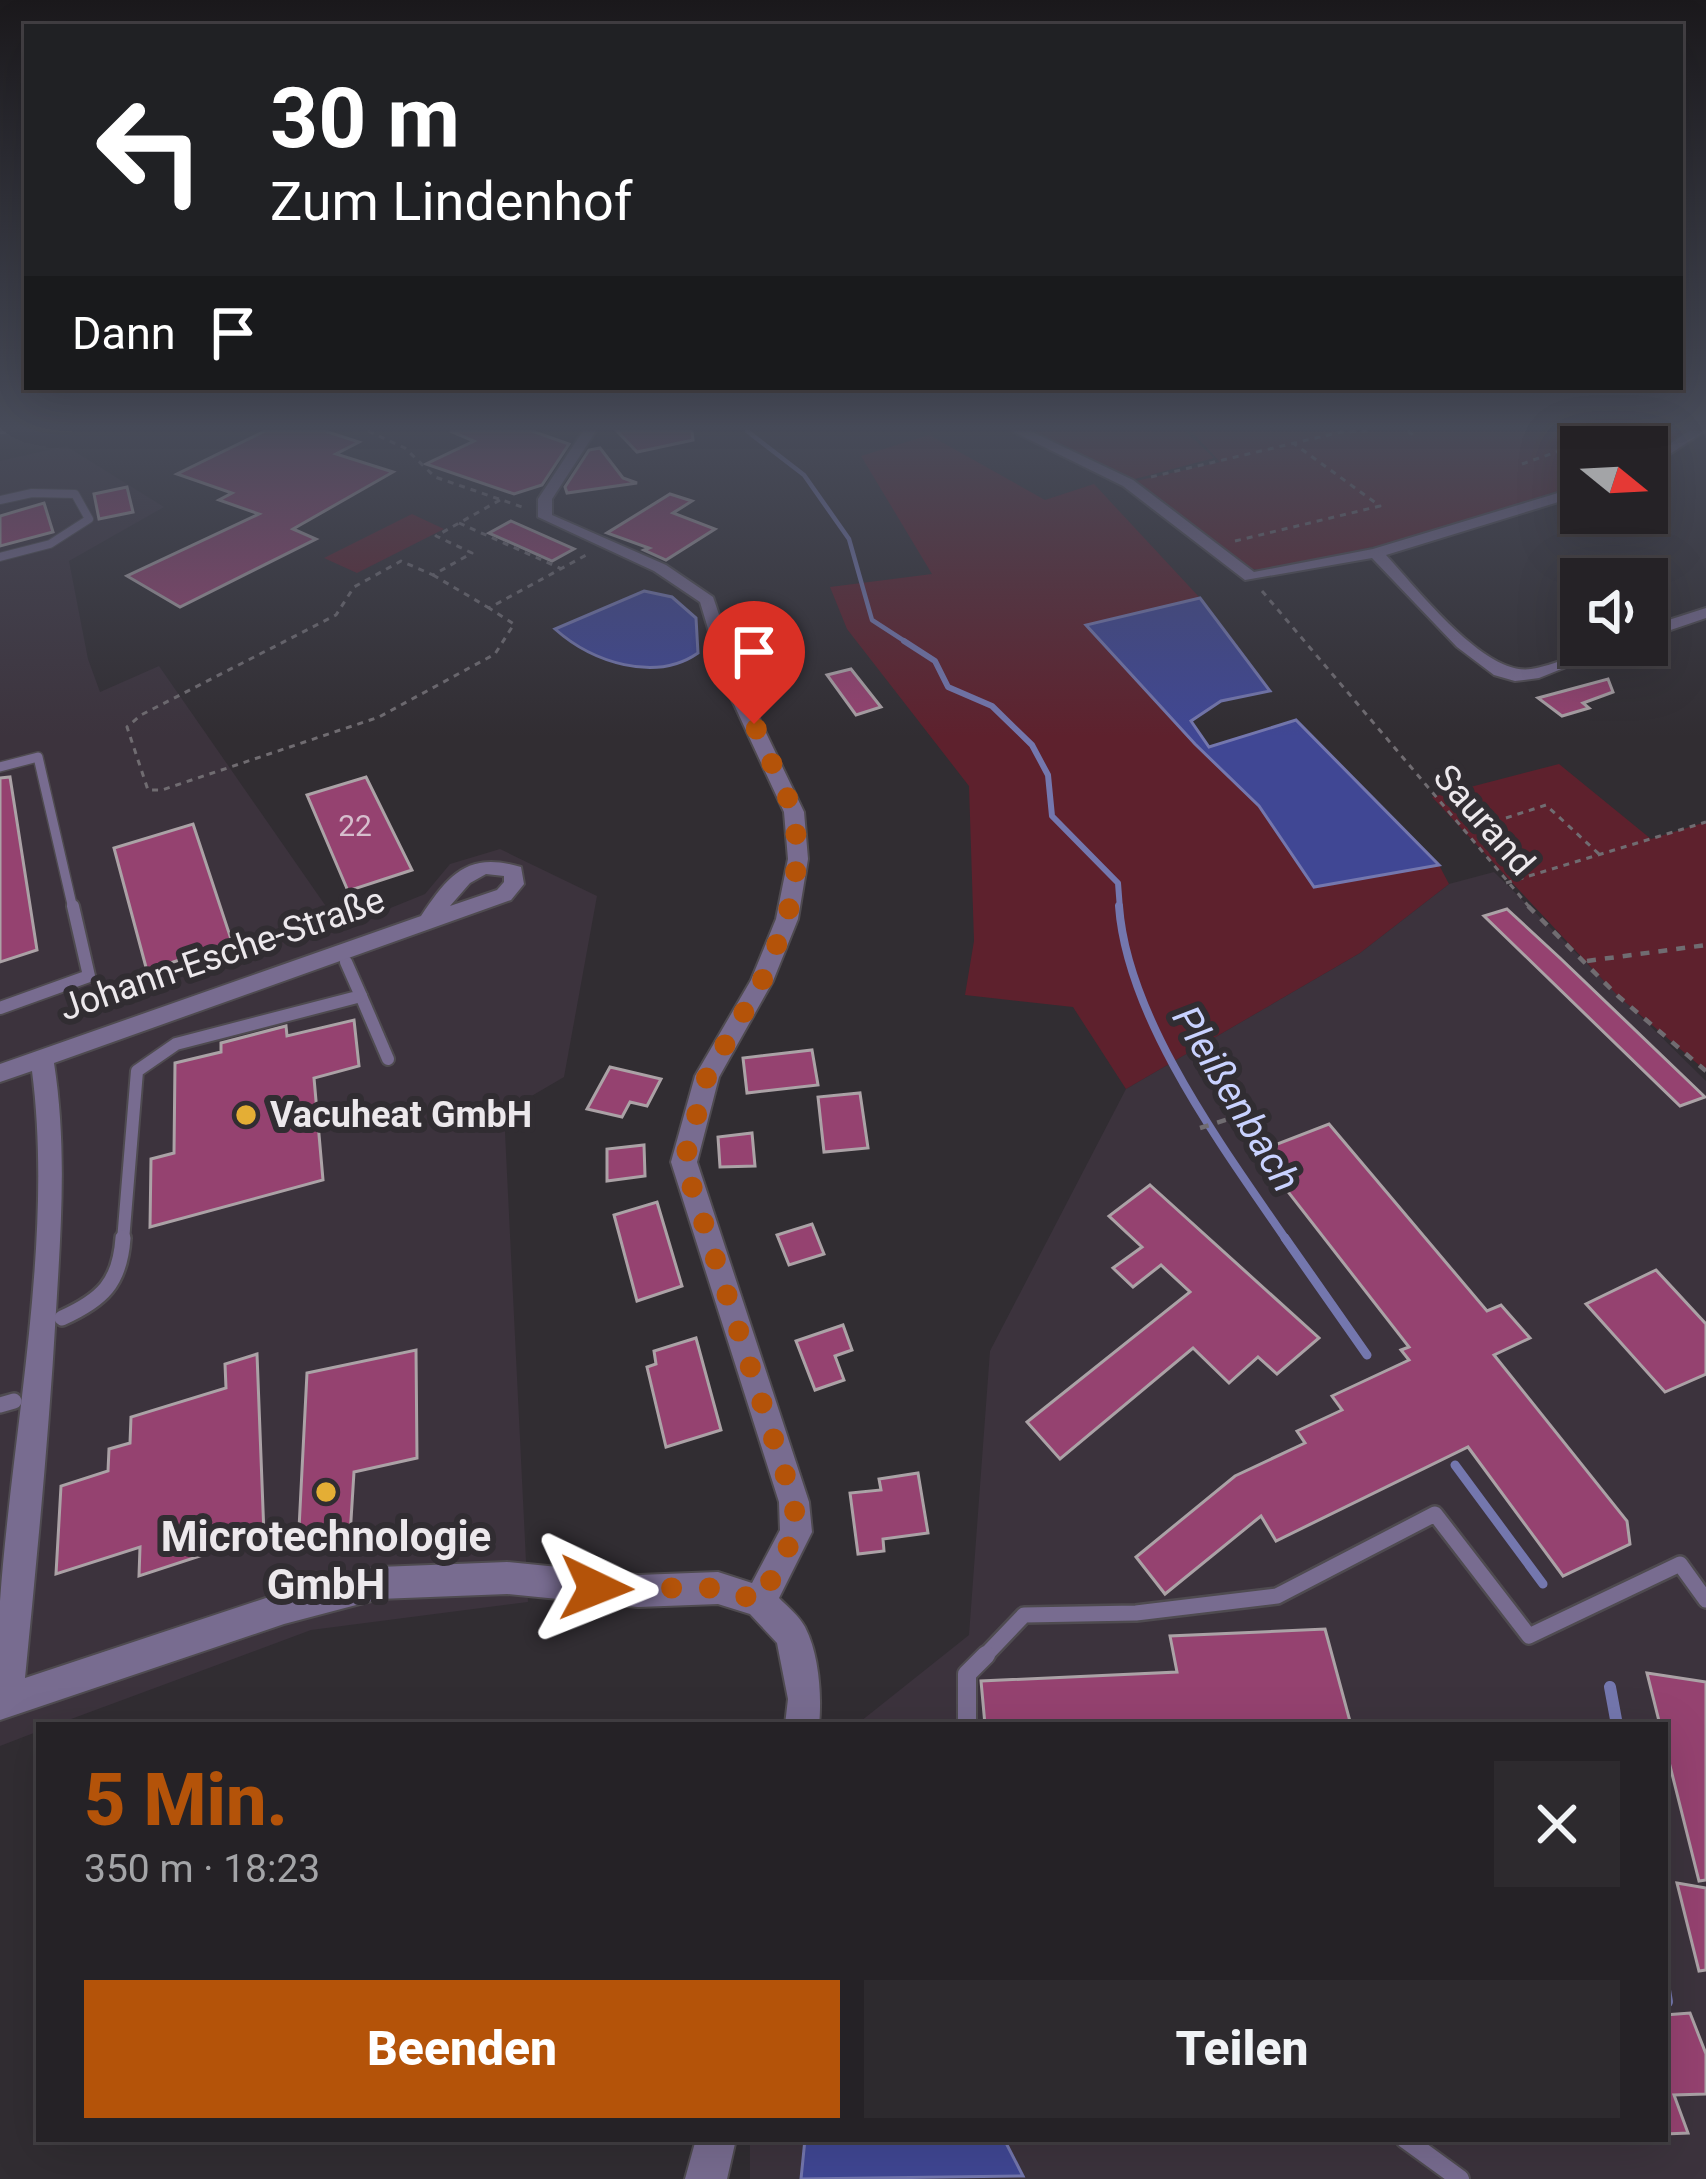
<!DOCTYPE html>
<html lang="de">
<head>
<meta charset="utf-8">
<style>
	body { margin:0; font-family:Roboto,sans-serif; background:#2d2a2e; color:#f1f3f6; height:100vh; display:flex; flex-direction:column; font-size:45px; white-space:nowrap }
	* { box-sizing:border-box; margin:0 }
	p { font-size:39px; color:#a3a4a7 }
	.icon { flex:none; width:66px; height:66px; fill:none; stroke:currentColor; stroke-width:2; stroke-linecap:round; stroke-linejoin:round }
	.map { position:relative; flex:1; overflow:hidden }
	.sheet { position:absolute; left:36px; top:1722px; width:1632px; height:420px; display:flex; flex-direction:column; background:#252226; border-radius:0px; box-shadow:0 12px 48px #0002,0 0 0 3px #423f43 }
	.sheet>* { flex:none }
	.guide { position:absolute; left:24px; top:24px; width:1659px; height:366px; border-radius:0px; box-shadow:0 12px 48px #0002,0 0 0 3px #423f43; background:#202124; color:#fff; overflow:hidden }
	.needle { width:78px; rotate:108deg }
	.fabs { position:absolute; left:1560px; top:426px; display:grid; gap:24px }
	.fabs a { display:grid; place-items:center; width:108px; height:108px; border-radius:0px; background:#252226; box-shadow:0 12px 48px #0002,0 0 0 3px #423f43; font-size:60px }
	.pin { position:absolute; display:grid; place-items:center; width:102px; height:102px; color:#fff; margin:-123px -51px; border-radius:50% 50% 50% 0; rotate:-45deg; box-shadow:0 0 12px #0007 }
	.pin .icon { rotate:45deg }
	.me { position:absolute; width:132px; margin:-66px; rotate:92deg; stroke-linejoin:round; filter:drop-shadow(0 0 9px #0008) }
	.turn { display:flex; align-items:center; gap:42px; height:252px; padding:0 48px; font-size:54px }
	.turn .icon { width:156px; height:156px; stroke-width:2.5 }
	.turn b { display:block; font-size:84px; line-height:102px }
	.then { display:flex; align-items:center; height:114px; padding:0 48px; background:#0003; gap:24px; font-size:45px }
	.round { display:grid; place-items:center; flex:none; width:126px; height:126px; border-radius:0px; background:#2d2a2e }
	.summary { display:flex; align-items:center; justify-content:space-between; height:204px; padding:0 48px }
	h1 { font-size:72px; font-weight:800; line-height:90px; color:#b45309 }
	.cta { display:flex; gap:24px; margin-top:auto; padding:24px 48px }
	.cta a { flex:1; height:138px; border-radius:0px; background:#b45309; color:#fff; font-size:48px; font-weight:800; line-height:138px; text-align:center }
	.cta a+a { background:#2d2a2e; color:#f1f3f6 }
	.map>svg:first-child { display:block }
</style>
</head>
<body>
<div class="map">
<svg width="1706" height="2179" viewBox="0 0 1706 2179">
	<rect width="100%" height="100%" fill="#312d32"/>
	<!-- built -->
	<g fill="#3c333d">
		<polygon points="66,446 164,507 69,561 88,659 100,692 159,666 341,928 425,894 450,864 500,849 597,896 564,1077 504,1112 528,1602 311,1630 55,1725 39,1725 39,1731 0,1746 0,461"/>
		<polygon points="1494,872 1706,1081 1706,2179 750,2179 750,2139 1665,2139 1665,1725 856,1725 969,1635 990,1351 1126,1089 1360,953 1449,884"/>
	</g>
	<!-- green -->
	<g fill="#5e212d">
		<polygon points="1023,431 1185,431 1214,458 1131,480"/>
		<polygon points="1191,431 1692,431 1647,457 1647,447 1581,447 1581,483 1442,531 1267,571 1247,568 1136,481 1220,462"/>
		<polygon points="929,435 1045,500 1094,484 1200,598 1087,626 1195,744 1259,806 1314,887 1439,865 1449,884 1360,953 1126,1089 1073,1007 965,995 974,941 969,786 847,629 830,587 932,574 861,456"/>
		<polygon points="412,514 444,529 357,573 324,558"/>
		<polygon points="1559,764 1651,839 1706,822 1706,1071 1618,996 1432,797"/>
	</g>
	<!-- water -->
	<g fill="#404794" stroke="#7477ae" stroke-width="3">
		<path d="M644,591L672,597L696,618L698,653C655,683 592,662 555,629Z"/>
		<polygon points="1200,598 1270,691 1221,701 1191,721 1209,747 1296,720 1439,865 1314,887 1259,806 1195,744 1086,625"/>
		<polygon points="805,2139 1004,2139 1023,2176 801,2179"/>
	</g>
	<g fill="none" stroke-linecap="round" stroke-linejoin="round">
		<!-- stream-far4 -->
		<polyline stroke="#7477ae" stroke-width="4.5" points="747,431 804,475 849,539 872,620 909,644"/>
		<!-- stream-far3 -->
		<polyline stroke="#7477ae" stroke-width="6" points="904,641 935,661 948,687 992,706 1032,745 1048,775 1052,816 1118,883 1120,909"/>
		<!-- stream-far2 -->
		<path stroke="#7477ae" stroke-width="8" d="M1119,906C1127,1019 1224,1149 1287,1241"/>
		<!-- stream-far1 -->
		<g stroke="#7477ae" stroke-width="9">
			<polyline points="1285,1238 1367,1355"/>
			<polyline points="1455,1465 1543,1584"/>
		</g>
		<!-- stream -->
		<g stroke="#7477ae" stroke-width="12">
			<polyline points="1610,1687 1617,1725"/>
			<polyline points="1665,1990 1667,2002"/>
		</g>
	</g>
	<!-- building -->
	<g fill="#954270" stroke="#aba2a6" stroke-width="3">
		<polygon points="265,431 325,431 359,442 336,454 393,472 293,529 316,539 180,607 127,576 259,514 219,500 232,493 177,474"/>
		<polygon points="450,431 532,431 569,444 542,485 514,494 426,464 474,441"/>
		<polygon points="617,431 692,431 693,440 637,452"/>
		<polygon points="600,448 623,478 637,483 567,493 565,487 589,450"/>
		<polygon points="127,487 133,512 99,519 94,494"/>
		<polygon points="670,494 692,501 673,513 715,529 666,560 644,550 649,548 607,533"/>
		<polygon points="44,503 53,532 0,546 0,516"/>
		<polygon points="511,521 574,549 552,561 489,533"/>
		<polygon points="851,669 881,707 856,715 827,675"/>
		<polygon points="1608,679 1613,692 1583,703 1589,708 1562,716 1538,698"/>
		<polygon points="10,777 37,950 0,962 0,778"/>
		<polygon points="366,777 412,870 348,891 307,795"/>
		<polygon points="193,824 232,942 147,971 114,848"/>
		<polygon points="1507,909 1560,958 1705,1097 1680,1106 1484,916"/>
		<polygon points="354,1020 359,1066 314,1078 323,1180 150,1227 151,1159 174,1153 175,1063 221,1052 221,1043 286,1026 287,1036"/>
		<polygon points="812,1050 818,1085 747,1093 743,1058"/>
		<polygon points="610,1067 661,1079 647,1106 630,1102 622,1117 587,1109"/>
		<polygon points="860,1093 868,1148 824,1152 818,1097"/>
		<polygon points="1329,1124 1487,1311 1501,1305 1530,1338 1494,1355 1627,1521 1630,1544 1563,1576 1468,1447 1276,1541 1261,1516 1165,1594 1136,1557 1235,1476 1305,1443 1297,1431 1342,1410 1332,1396 1409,1360 1401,1350 1409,1347 1257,1152"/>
		<polygon points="752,1133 755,1166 720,1167 718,1137"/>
		<polygon points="644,1145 645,1176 607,1181 607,1149"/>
		<polygon points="1150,1185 1319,1338 1277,1374 1258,1357 1229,1383 1193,1348 1060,1459 1027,1422 1190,1292 1161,1265 1133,1287 1113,1268 1142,1247 1109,1216"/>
		<polygon points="657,1202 682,1286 637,1301 614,1215"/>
		<polygon points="812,1224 824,1254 789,1265 777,1235"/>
		<polygon points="1656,1270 1706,1324 1706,1374 1665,1392 1586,1304"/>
		<polygon points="843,1325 852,1350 835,1356 844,1380 815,1390 796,1341"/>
		<polygon points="696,1338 721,1430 666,1447 647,1367 656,1364 654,1351"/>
		<polygon points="416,1350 417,1458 354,1472 350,1536 298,1548 307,1373"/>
		<polygon points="257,1354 264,1535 139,1576 140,1547 56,1574 61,1486 108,1471 109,1449 130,1443 131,1417 226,1388 225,1364"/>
		<polygon points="918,1473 928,1533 883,1539 884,1551 858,1554 850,1493 881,1490 879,1479"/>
		<polygon points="1325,1629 1351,1725 985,1725 981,1681 1177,1672 1170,1636"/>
		<polygon points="1647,1673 1706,1682 1706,1880 1699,1881 1665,1746 1665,1725 1660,1725"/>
		<polygon points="1677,1883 1706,1888 1706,1970 1699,1971"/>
		<polygon points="1690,2013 1706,2054 1706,2094 1674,2095 1688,2133 1665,2134 1665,2015"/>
	</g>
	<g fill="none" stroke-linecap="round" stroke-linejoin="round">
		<!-- lane-far4 casing -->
		<g stroke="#4f4b50" stroke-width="10">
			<polyline id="lane-far4" points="0,500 32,493 75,494 89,519 50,544 0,557"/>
		</g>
		<!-- lane-far3 casing -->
		<g stroke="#4f4b50" stroke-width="12">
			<polyline id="lane-far3" points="0,767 38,757 73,909"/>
		</g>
		<!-- lane-far2 casing -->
		<g stroke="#4f4b50" stroke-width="16">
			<g id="lane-far2">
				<polyline points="361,996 388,1059"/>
				<polyline points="0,1008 89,976 73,906"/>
				<polyline points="123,1241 137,1071 176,1044 361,996 346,962"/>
			</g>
		</g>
		<!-- lane-far1 casing -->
		<g stroke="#4f4b50" stroke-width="20">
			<g id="lane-far1">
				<path d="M62,1318C102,1300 120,1283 123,1238"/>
				<polyline points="0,1405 14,1401"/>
				<polyline points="983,1658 1024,1615 1136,1613 1277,1596 1435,1514 1529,1636 1680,1564 1706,1600"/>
			</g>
		</g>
		<!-- lane casing -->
		<g stroke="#4f4b50" stroke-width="22">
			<g id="lane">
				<polyline points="967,1725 967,1674 986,1655"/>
				<polyline points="1405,2139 1460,2179"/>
			</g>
		</g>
		<!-- street casing -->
		<g stroke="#4f4b50" stroke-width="4">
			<g id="street">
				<path d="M583,431H596L552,499V515L666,565L713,597L743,685L804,812L808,859L798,919L773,981L719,1077L697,1162L809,1502L812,1532L779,1598C788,1607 799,1616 805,1627C819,1654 822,1696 819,1725H785L788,1699L777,1643L750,1614L718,1604L638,1607L507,1594L379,1599L284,1624L0,1720C0,1681 0,1640 0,1601C12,1431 54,1241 32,1071L0,1082V1064L421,916C449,874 468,851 521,867L524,884L511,900L54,1063C67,1146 61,1228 56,1311C49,1434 37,1556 25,1678L284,1592L379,1567L507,1562L638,1575L718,1572L752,1583L780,1530L779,1502L671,1162L695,1076L751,980L776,919L788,859L784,812L725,685L700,602L654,571L538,517V499ZM486,874L504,876V882L497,890L450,906L470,883Z"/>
				<path d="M1012,431H1030L1133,480L1254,572L1373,549L1581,486V495L1386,555C1415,586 1485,677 1531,669C1563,664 1588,645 1621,645L1539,678L1515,681L1494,675L1457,647L1372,558L1245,580L1123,486Z"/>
				<polygon points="1689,431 1705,431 1647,469 1647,459"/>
				<polygon points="1706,608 1706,618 1647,638 1647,627"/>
				<polygon points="696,2139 736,2139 727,2179 685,2179"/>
			</g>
		</g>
		<!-- path-far1 -->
		<g stroke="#706c71" stroke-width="3" stroke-dasharray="6 6" stroke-linecap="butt">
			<polyline points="368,431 405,448 435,477 525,508"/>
			<polyline points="1408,431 1417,438"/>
			<polyline points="0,433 11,431"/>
			<polyline points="1522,464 1616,431"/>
			<polyline points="1151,477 1341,432 1369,431"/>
			<polyline points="500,500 436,536 472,553 433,575 401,561 354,587 336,615 141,715 127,727 148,790 162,790 379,717 495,654 514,624 489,608 588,554"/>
			<polyline points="459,523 562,569"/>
			<polyline points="1235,541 1380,506 1293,443"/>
			<polyline points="433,575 489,608"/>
			<polyline points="1262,591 1531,909"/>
			<polyline points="1506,818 1546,805 1599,854"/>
			<polyline points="1506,883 1706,822"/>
		</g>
		<!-- path -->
		<g stroke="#706c71" stroke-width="4.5" stroke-dasharray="9 9" stroke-linecap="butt">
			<polyline points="1528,906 1618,996 1706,1071"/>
			<polyline points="1587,961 1706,945"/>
			<polyline points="1200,1128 1232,1118"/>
		</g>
		<!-- lane-far4 -->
		<use href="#lane-far4" stroke="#786c90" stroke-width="8"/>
		<!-- lane-far3 -->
		<use href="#lane-far3" stroke="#786c90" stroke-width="9"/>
		<!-- lane-far2 -->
		<use href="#lane-far2" stroke="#786c90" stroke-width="12"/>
		<!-- lane-far1 -->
		<use href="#lane-far1" stroke="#786c90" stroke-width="15"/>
		<!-- lane -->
		<use href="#lane" stroke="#786c90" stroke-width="18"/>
		<!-- street -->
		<use href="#street" fill="#786c90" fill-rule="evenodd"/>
	</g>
	<!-- sky -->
	<linearGradient id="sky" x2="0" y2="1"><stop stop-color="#1b191c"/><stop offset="0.58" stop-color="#484c5a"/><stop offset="1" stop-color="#484c5a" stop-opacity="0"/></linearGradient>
	<rect width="1706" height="737" fill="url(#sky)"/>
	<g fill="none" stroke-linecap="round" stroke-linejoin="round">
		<!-- route -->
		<polyline stroke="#b45309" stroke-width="21" stroke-dasharray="0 37.8" points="596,1588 718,1588 760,1601 796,1532 794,1502 684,1162 707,1076 762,981 787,919 798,859 794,812 754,724"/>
	</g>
	<!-- markers -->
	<g fill="#e4ae35" stroke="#312d32" stroke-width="4.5">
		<circle cx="246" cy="1115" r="12"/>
		<circle cx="326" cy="1492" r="12"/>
	</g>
	<g text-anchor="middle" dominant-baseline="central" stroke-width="12" stroke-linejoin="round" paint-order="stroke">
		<!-- number labels -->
		<g font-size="30" fill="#d6becd">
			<text x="355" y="825">22</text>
		</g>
		<!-- street labels -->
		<g font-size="36" fill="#ece8ec" stroke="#312d32">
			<text transform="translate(1484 820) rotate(49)">Saurand</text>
			<text transform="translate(222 954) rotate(-19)">Johann-Esche-Straße</text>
		</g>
		<!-- poi labels -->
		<g font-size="36" font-weight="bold" fill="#ece8ec" stroke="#312d32" text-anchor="start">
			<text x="270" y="1115">Vacuheat GmbH</text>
		</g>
		<!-- water labels -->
		<g font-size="39" font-style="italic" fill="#c9d2ff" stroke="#312d32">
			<text transform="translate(1236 1099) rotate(59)">Pleißenbach</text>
		</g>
		<!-- near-poi labels -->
		<g font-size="42" font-weight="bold" fill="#ece8ec" stroke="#312d32">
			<text x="326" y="1536">Microtechnologie<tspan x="326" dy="48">GmbH</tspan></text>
		</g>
	</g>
</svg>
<div class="fabs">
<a><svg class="needle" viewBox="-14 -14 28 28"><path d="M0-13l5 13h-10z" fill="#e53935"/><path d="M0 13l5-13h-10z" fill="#a3a4a7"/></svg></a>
<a><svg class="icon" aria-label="sound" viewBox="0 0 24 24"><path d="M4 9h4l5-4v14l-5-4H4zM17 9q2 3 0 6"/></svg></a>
</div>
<div class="pin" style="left:754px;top:724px;background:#d93025"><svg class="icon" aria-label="arrive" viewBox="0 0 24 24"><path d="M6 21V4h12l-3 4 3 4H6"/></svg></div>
<svg class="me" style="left:596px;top:1588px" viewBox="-20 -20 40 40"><path d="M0-17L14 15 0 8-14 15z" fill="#b45309" stroke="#fff" stroke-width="4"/></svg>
<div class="guide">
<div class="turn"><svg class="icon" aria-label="left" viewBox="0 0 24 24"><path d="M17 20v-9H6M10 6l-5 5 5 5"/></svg><div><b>30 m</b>Zum Lindenhof</div></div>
<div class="then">Dann<svg class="icon" aria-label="arrive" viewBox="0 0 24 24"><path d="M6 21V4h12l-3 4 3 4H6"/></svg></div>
</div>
<section class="sheet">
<div class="summary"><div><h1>5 Min.</h1><p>350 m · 18:23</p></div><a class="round"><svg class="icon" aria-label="close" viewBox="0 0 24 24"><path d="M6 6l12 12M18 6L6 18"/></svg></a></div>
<div class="cta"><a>Beenden</a><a>Teilen</a></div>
</section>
</div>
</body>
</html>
